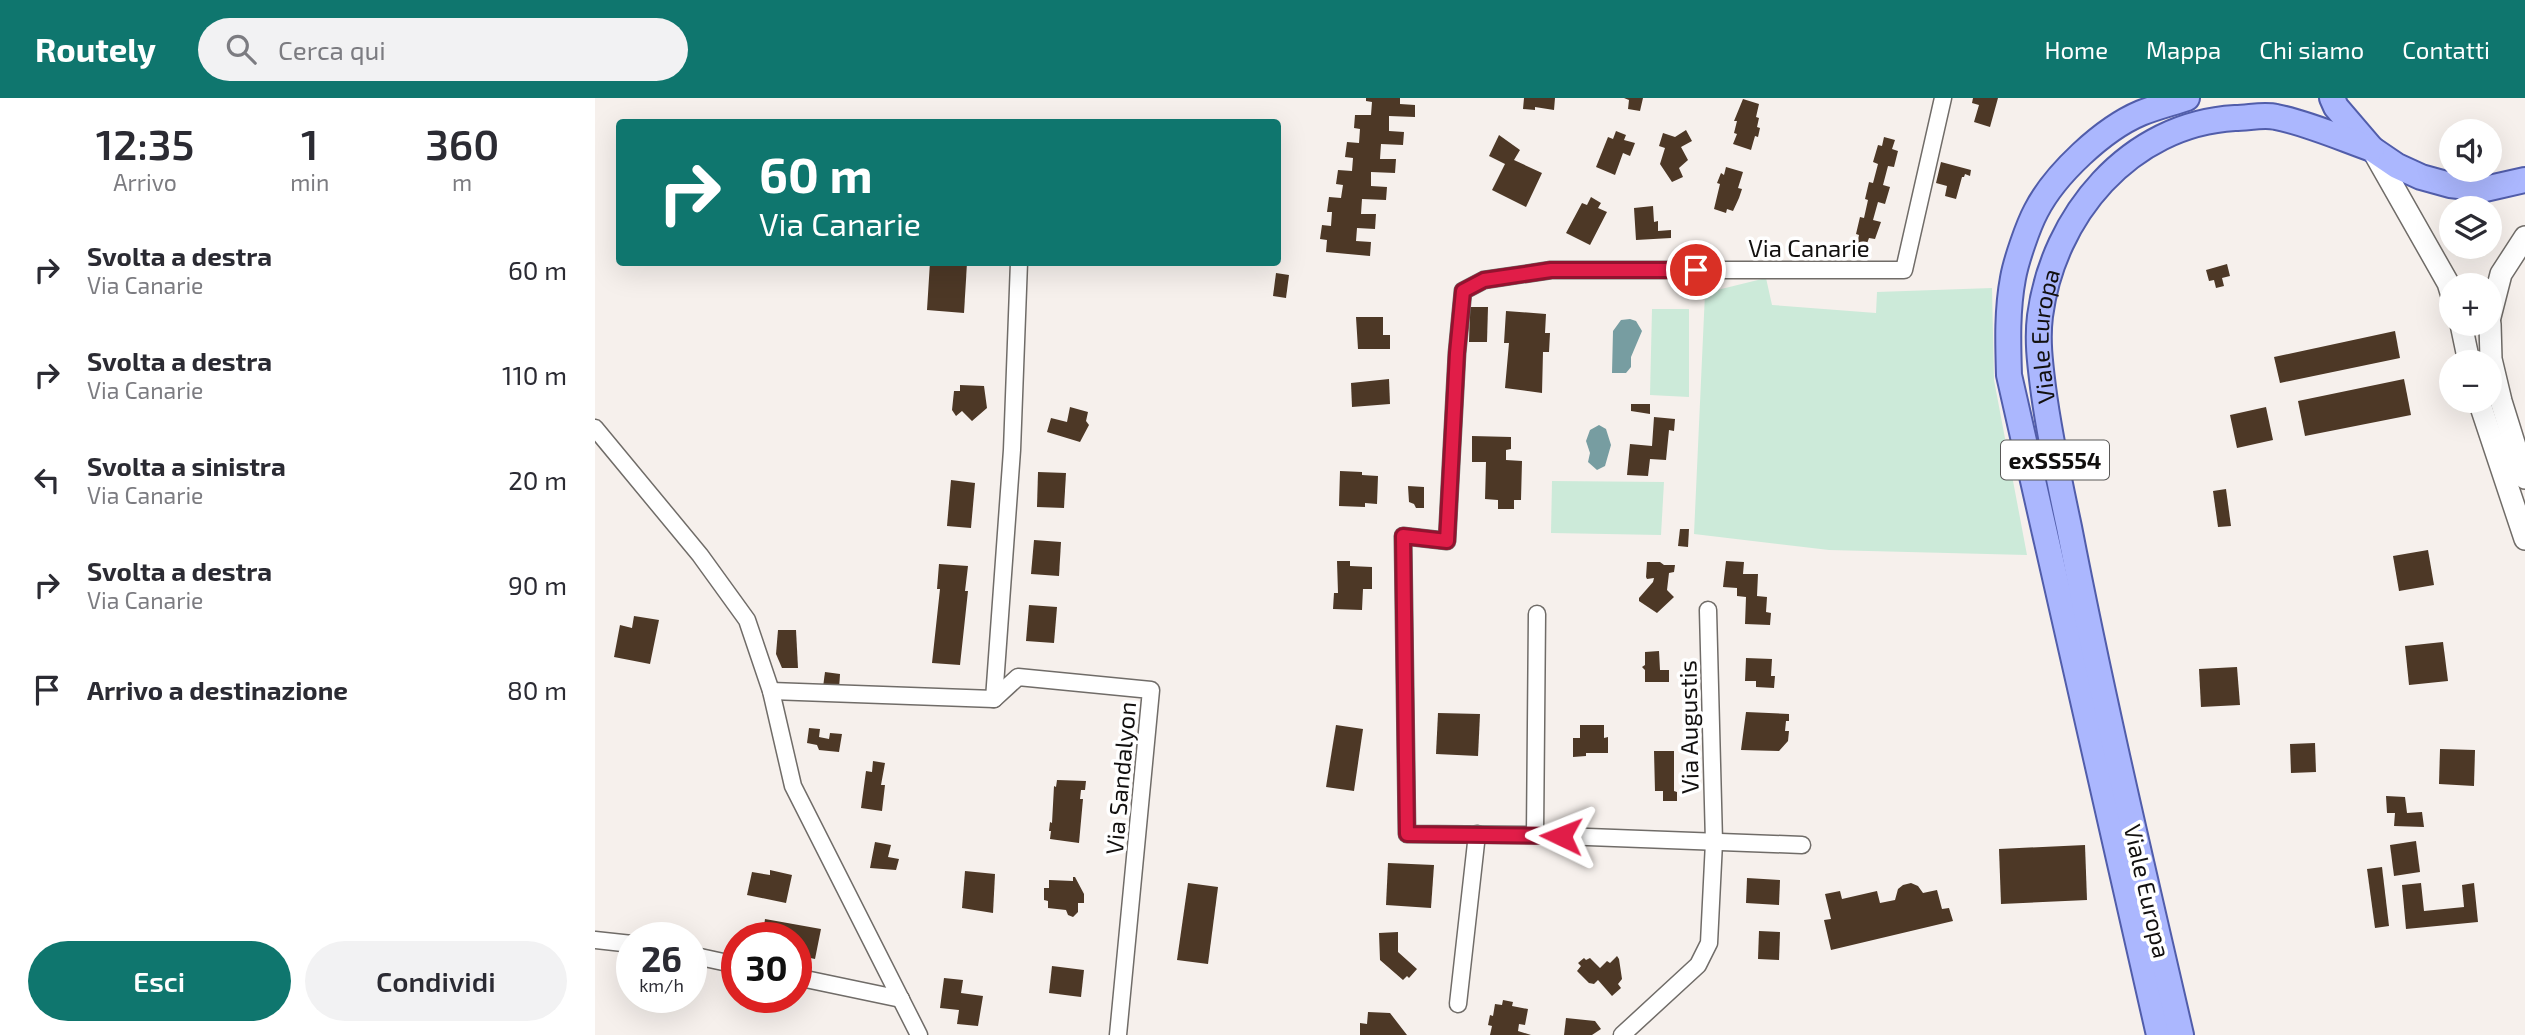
<!DOCTYPE html>
<html lang="it">
<head>
<meta charset="utf-8">
<style>
	body { margin:0; font-family:"Exo 2",sans-serif; background:#f2f2f3; color:#2b2b33; height:100vh; display:flex; flex-direction:column; font-size:26px; white-space:nowrap }
	* { box-sizing:border-box; margin:0 }
	p { font-size:23px; color:#7c7c81 }
	.icon { flex:none; width:38px; height:38px; fill:none; stroke:currentColor; stroke-width:2; stroke-linecap:round; stroke-linejoin:round }
	.map { position:relative; flex:1; overflow:hidden }
	.sheet { display:flex; flex-direction:column; background:#fff; width:595px }
	.sheet>* { flex:none }
	.banner { position:absolute; left:21px; top:21px; width:665px; height:147px; border-radius:7px; box-shadow:0 7px 28px #0002; background:#0f766e; color:#fff; overflow:hidden }
	.buttons { position:absolute; left:1844px; top:21px; display:grid; gap:14px }
	.buttons a { display:grid; place-items:center; width:63px; height:63px; border-radius:50%; background:#fff; box-shadow:0 7px 28px #0002; font-size:35px }
	.speed { position:absolute; left:21px; top:824px; display:flex; gap:14px; font-size:35px; font-weight:700; text-align:center }
	.speed>* { display:grid; place-content:center; width:91px; height:91px; border-radius:50%; background:#fff; box-shadow:0 7px 28px #0002; line-height:1 }
	.speed small { font-size:18px; font-weight:400 }
	.speed .limit { border:10px solid #d22; background:#fff; color:#111 }
	.pin { position:absolute; display:grid; place-items:center; width:60px; height:60px; color:#fff; margin:-30px; border:4px solid #fff; border-radius:50%; box-shadow:0 2px 7px #0007 }
	.me { position:absolute; width:77px; margin:-38px; rotate:272deg; stroke-linejoin:round; filter:drop-shadow(0 0 5px #0008) }
	.turn { display:flex; align-items:center; gap:24px; height:147px; padding:0 28px; font-size:32px }
	.turn .icon { width:91px; height:91px; stroke-width:2.5 }
	.turn b { display:block; font-size:49px; line-height:60px }
	.eta { display:flex; justify-content:space-evenly; align-items:center; height:119px; text-align:center }
	.eta b { font-size:42px; font-weight:600; line-height:49px }
	.primary-button { display:flex; gap:14px; margin-top:auto; padding:14px 28px }
	.primary-button a { flex:1; height:80px; border-radius:42px; background:#0f766e; color:#fff; font-size:28px; font-weight:600; line-height:80px; text-align:center }
	.primary-button a+a { background:#f2f2f3; color:#2b2b33 }
	ul { padding:0; list-style:none }
	li { display:flex; align-items:center; gap:21px; height:105px; padding:0 28px }
	li div { flex:1 }
	li b { display:block; font-size:26px }
	li em { font-style:normal }
	header { display:flex; align-items:center; gap:42px; box-sizing:border-box; height:98px; padding:0 35px; background:#0f766e; color:#fff }
	header strong { font-size:33px }
	nav { display:flex; gap:38px; margin-inline-start:auto; font-size:24px }
	.search { width:490px; height:63px; background:#f2f2f3; display:flex; align-items:center; gap:18px; box-sizing:border-box; padding:0 24px; border-radius:38px; color:#7c7c81; font-size:26px }
	main { display:flex; flex:1; min-height:0 }
	.map>svg:first-child { display:block }
</style>
</head>
<body>
<header>
<strong>Routely</strong>
<div class="search"><svg class="icon" aria-label="search" viewBox="0 0 24 24"><circle cx="10" cy="10" r="6"/><path d="M15 15l6 6"/></svg>Cerca qui</div>
<nav><a>Home</a><a>Mappa</a><a>Chi siamo</a><a>Contatti</a></nav>
</header>
<main>
<section class="sheet">
<div class="eta">
<div><b>12:35</b><p>Arrivo</p></div>
<div><b>1</b><p>min</p></div>
<div><b>360</b><p>m</p></div>
</div>
<ul>
<li><svg class="icon" aria-label="right" viewBox="0 0 24 24"><path d="M7 20v-9h11M14 6l5 5-5 5"/></svg><div><b>Svolta a destra</b><p>Via Canarie</p></div><em>60 m</em></li>
<li><svg class="icon" aria-label="right" viewBox="0 0 24 24"><path d="M7 20v-9h11M14 6l5 5-5 5"/></svg><div><b>Svolta a destra</b><p>Via Canarie</p></div><em>110 m</em></li>
<li><svg class="icon" aria-label="left" viewBox="0 0 24 24"><path d="M17 20v-9H6M10 6l-5 5 5 5"/></svg><div><b>Svolta a sinistra</b><p>Via Canarie</p></div><em>20 m</em></li>
<li><svg class="icon" aria-label="right" viewBox="0 0 24 24"><path d="M7 20v-9h11M14 6l5 5-5 5"/></svg><div><b>Svolta a destra</b><p>Via Canarie</p></div><em>90 m</em></li>
<li><svg class="icon" aria-label="arrive" viewBox="0 0 24 24"><path d="M6 21V4h12l-3 4 3 4H6"/></svg><div><b>Arrivo a destinazione</b></div><em>80 m</em></li>
</ul>
<div class="primary-button"><a>Esci</a><a>Condividi</a></div>
</section>
<div class="map">
<svg width="1930" height="937" viewBox="0 0 1930 937">
	<rect width="100%" height="100%" fill="#f6f0ec"/>
	<!-- green -->
	<g fill="#ccead9">
		<polygon points="1171,180 1177,207 1281,215 1282,194 1397,190 1399,282 1432,457 1234,452 1099,436 1110,195"/>
		<polygon points="1057,211 1094,211 1094,299 1055,297"/>
		<polygon points="957,383 1069,384 1066,437 956,435"/>
	</g>
	<!-- water -->
	<g fill="#779da1">
		<polygon points="1035,221 1041,223 1047,233 1036,259 1036,269 1031,275 1017,275 1018,233 1026,222"/>
		<polygon points="1004,327 1011,331 1016,347 1010,368 1002,372 993,364 995,355 991,343 995,332"/>
	</g>
	<!-- building -->
	<g fill="#4d3826">
		<polygon points="771,0 805,0 805,6 820,7 820,19 794,18 794,33 809,34 808,47 786,46 785,61 801,61 800,75 776,74 776,88 792,89 791,102 767,101 766,116 781,116 780,131 762,130 761,143 776,144 775,158 731,154 732,142 725,141 727,127 736,128 737,114 732,114 734,99 746,100 748,87 741,86 743,72 757,73 758,60 750,59 752,44 764,45 765,31 759,30 760,17 776,17 777,4 771,3"/>
		<polygon points="929,0 960,0 959,12 940,9 940,12 928,11"/>
		<polygon points="1029,0 1048,0 1045,13 1033,11 1034,2"/>
		<polygon points="1378,0 1403,0 1395,29 1379,24 1384,7 1377,5"/>
		<polygon points="1148,1 1164,6 1161,19 1164,20 1162,29 1165,30 1163,39 1160,38 1156,52 1138,46 1142,36 1139,35 1142,23 1139,23"/>
		<polygon points="1091,32 1097,43 1086,49 1093,62 1084,70 1088,79 1077,84 1065,66 1070,50 1064,48 1068,35 1080,39"/>
		<polygon points="1021,33 1031,37 1029,42 1040,45 1035,58 1028,55 1020,77 1001,69 1013,39 1018,41"/>
		<polygon points="904,37 925,52 919,62 947,75 931,109 897,92 910,66 894,58"/>
		<polygon points="1289,39 1300,42 1297,51 1303,53 1299,69 1293,68 1288,87 1295,89 1290,106 1283,104 1278,122 1286,124 1280,141 1274,140 1271,148 1262,147 1264,137 1261,136 1265,119 1269,120 1273,102 1270,101 1274,84 1278,85 1283,66 1278,64 1283,47 1287,48"/>
		<polygon points="1346,64 1376,72 1375,78 1370,76 1369,79 1367,79 1361,101 1350,98 1352,88 1341,85"/>
		<polygon points="1131,69 1148,74 1143,90 1147,91 1144,100 1138,113 1132,111 1131,115 1119,111 1125,86 1122,85 1126,75 1129,77"/>
		<polygon points="996,99 1006,105 1003,110 1012,114 995,147 971,135 987,105 992,107"/>
		<polygon points="1058,108 1059,124 1063,123 1063,133 1076,132 1076,140 1041,142 1039,110"/>
		<polygon points="335,164 372,165 369,215 332,212"/>
		<polygon points="1632,166 1635,178 1627,180 1629,188 1621,190 1619,182 1614,183 1611,172"/>
		<polygon points="681,175 694,177 691,200 678,198"/>
		<polygon points="875,209 893,209 892,244 874,244"/>
		<polygon points="911,213 951,216 950,235 955,235 954,254 948,254 947,295 910,290 914,245 909,245"/>
		<polygon points="761,219 788,219 788,237 795,237 795,251 763,251"/>
		<polygon points="1800,233 1805,260 1685,285 1679,259"/>
		<polygon points="794,281 795,306 757,309 756,285"/>
		<polygon points="1809,281 1816,317 1710,338 1703,303"/>
		<polygon points="365,287 389,288 392,310 377,323 367,313 361,318 357,312 359,293 365,293"/>
		<polygon points="1036,306 1055,306 1055,316 1036,313"/>
		<polygon points="475,309 493,314 491,323 494,327 485,344 452,334 456,320 472,324"/>
		<polygon points="1671,309 1678,342 1642,350 1635,317"/>
		<polygon points="1059,319 1080,321 1079,333 1074,332 1071,362 1055,361 1053,378 1032,377 1035,346 1057,348"/>
		<polygon points="877,338 916,339 916,351 911,352 911,362 927,363 926,402 919,402 919,411 903,411 903,402 890,401 891,364 877,364"/>
		<polygon points="745,373 767,374 767,377 783,378 782,406 770,405 770,409 744,408"/>
		<polygon points="443,374 471,375 469,410 442,409"/>
		<polygon points="356,382 380,385 376,430 352,428"/>
		<polygon points="813,388 829,389 829,410 821,410 819,406 814,404"/>
		<polygon points="1631,391 1636,428 1623,429 1618,393"/>
		<polygon points="1085,431 1094,431 1093,449 1083,448"/>
		<polygon points="439,442 466,444 464,478 436,476"/>
		<polygon points="1833,452 1839,487 1804,493 1798,458"/>
		<polygon points="742,463 755,463 755,468 777,469 777,491 768,491 767,512 738,511 739,495 743,495"/>
		<polygon points="1131,463 1149,464 1148,476 1163,476 1162,498 1172,499 1171,514 1176,515 1175,527 1150,526 1151,499 1142,498 1142,490 1128,489"/>
		<polygon points="1052,464 1065,464 1069,467 1080,467 1079,474 1074,475 1072,492 1079,499 1062,515 1044,503 1044,500 1058,484 1059,480 1052,481 1051,479"/>
		<polygon points="344,466 373,468 370,493 373,493 365,567 337,565 345,491 342,491"/>
		<polygon points="434,507 462,509 459,545 431,543"/>
		<polygon points="39,518 64,522 55,566 19,559 25,527 37,530"/>
		<polygon points="183,532 201,532 203,570 187,570 181,556"/>
		<polygon points="1848,544 1853,583 1814,587 1810,548"/>
		<polygon points="1064,553 1065,572 1074,572 1074,584 1050,584 1050,572 1047,569 1050,567 1050,554"/>
		<polygon points="1151,560 1177,561 1176,578 1180,578 1179,590 1161,589 1161,583 1150,583"/>
		<polygon points="1642,569 1645,607 1606,609 1604,571"/>
		<polygon points="230,574 245,576 244,591 228,589"/>
		<polygon points="1151,614 1194,616 1194,623 1191,623 1190,633 1194,633 1193,643 1184,653 1146,652"/>
		<polygon points="843,615 885,616 883,658 841,656"/>
		<polygon points="741,627 768,631 759,693 731,689"/>
		<polygon points="985,627 1009,627 1009,640 1013,639 1013,655 991,655 991,658 978,659 978,640 985,640"/>
		<polygon points="214,630 225,631 224,639 234,641 235,635 247,636 244,654 224,652 222,647 212,645"/>
		<polygon points="1720,645 1721,674 1696,675 1695,646"/>
		<polygon points="1845,651 1880,652 1879,688 1844,686"/>
		<polygon points="1059,653 1079,653 1079,693 1082,694 1082,703 1068,703 1068,693 1060,693"/>
		<polygon points="278,663 290,665 286,687 290,687 287,713 266,710 271,673 277,674"/>
		<polygon points="462,682 491,683 490,692 486,692 485,701 488,701 484,745 455,741 456,733 454,733 455,724 457,725 459,688 461,689"/>
		<polygon points="1791,698 1810,699 1812,715 1827,714 1829,729 1799,728 1800,715 1792,715"/>
		<polygon points="1821,743 1825,774 1799,778 1795,747"/>
		<polygon points="280,744 296,747 293,759 304,761 301,772 275,770"/>
		<polygon points="1490,747 1492,802 1406,806 1404,751"/>
		<polygon points="793,765 839,767 836,810 791,807"/>
		<polygon points="1787,769 1794,828 1780,830 1772,771"/>
		<polygon points="175,772 197,777 191,805 152,797 157,774 175,777"/>
		<polygon points="370,773 400,776 398,815 367,810"/>
		<polygon points="478,779 480,779 489,796 489,805 483,805 483,814 478,819 473,817 471,812 453,810 453,803 449,802 449,790 454,790 454,782 478,783"/>
		<polygon points="1152,780 1185,782 1184,807 1151,805"/>
		<polygon points="593,785 623,789 613,866 582,862"/>
		<polygon points="1316,785 1323,788 1328,795 1342,792 1347,811 1354,810 1358,823 1236,852 1229,822 1236,821 1230,796 1245,793 1247,801 1282,793 1285,805 1300,802 1303,791 1308,787"/>
		<polygon points="1826,785 1829,813 1869,809 1867,787 1879,785 1883,824 1811,831 1807,787"/>
		<polygon points="170,821 226,831 220,861 201,857 201,840 182,840 182,838 168,835"/>
		<polygon points="1164,833 1185,834 1184,862 1163,861"/>
		<polygon points="803,834 803,854 822,871 814,880 812,878 808,882 785,862 784,835"/>
		<polygon points="1022,858 1024,861 1027,881 1023,886 1026,890 1017,898 1003,882 999,886 994,885 982,873 986,868 983,865 989,860 991,862 995,860 1005,870 1012,863 1015,865"/>
		<polygon points="457,868 489,872 486,899 454,895"/>
		<polygon points="349,880 368,882 366,895 388,898 383,928 362,926 364,912 345,910"/>
		<polygon points="908,902 918,904 917,908 933,911 930,927 924,926 923,933 936,937 895,937 897,928 893,927 895,917 898,918 900,906 907,907"/>
		<polygon points="773,914 795,915 812,937 765,937 765,925 772,926"/>
		<polygon points="971,920 1000,923 1006,931 997,937 969,937"/>
	</g>
	<g fill="none" stroke-linecap="round" stroke-linejoin="round">
		<!-- street casing -->
		<g stroke="#706c68" stroke-width="19">
			<g id="street">
				<polyline points="0,330 105,457 152,522 176,593 198,688 324,937"/>
				<polyline points="176,593 399,601 423,579 556,592 523,937"/>
				<polyline points="399,601 417,352 424,164"/>
				<polyline points="940,737 942,516"/>
				<polyline points="1207,747 940,737 812,736 808,438 852,443 862,255 868,193 889,182 956,172 1309,172 1348,0"/>
				<polyline points="0,842 37,846"/>
				<polyline points="96,857 142,867"/>
				<polyline points="201,879 306,901"/>
				<polyline points="863,906 882,736"/>
				<polyline points="1027,937 1103,867 1114,845 1119,744 1113,512"/>
			</g>
		</g>
		<!-- secondary casing -->
		<g stroke="#706c68" stroke-width="24">
			<g id="secondary">
				<polyline points="1777,51 1853,185 1857,198"/>
				<polyline points="1895,219 1906,176 1930,139"/>
				<polyline points="1866,226 1874,264"/>
				<polyline points="1895,226 1896,261 1906,303 1930,380"/>
				<polyline points="1884,303 1930,441"/>
			</g>
		</g>
		<!-- primary casing -->
		<g stroke="#515daa" stroke-width="28">
			<g id="primary">
				<polyline points="1737,0 1741,9 1777,51 1802,68 1826,79 1855,87 1890,91 1930,82"/>
				<path d="M1564,937L1414,277C1413,244 1412,212 1418,180C1421,163 1433,128 1441,113C1460,76 1508,31 1546,15C1561,9 1577,5 1592,0"/>
				<path id="s1" d="M1586,937C1547,768 1507,599 1474,429C1464,382 1454,336 1448,289C1445,265 1442,242 1445,218C1458,118 1534,26 1640,20C1653,20 1669,16 1681,19C1712,25 1746,40 1777,51"/>
			</g>
		</g>
		<!-- street -->
		<use href="#street" stroke="#fff" stroke-width="16"/>
		<!-- secondary -->
		<use href="#secondary" stroke="#fff" stroke-width="21"/>
		<!-- primary -->
		<use href="#primary" stroke="#abb7fe" stroke-width="24"/>
	</g>
	<g fill="none" stroke-linecap="round" stroke-linejoin="round">
		<!-- route casing -->
		<g stroke="#92132f" stroke-width="18">
			<polyline id="route" points="966,738 812,736 808,438 852,443 862,255 868,193 889,182 956,172 1101,172"/>
		</g>
		<!-- route -->
		<use href="#route" stroke="#e11d48" stroke-width="12"/>
	</g>
	<g text-anchor="middle" dominant-baseline="central" stroke-width="7" stroke-linejoin="round" paint-order="stroke">
		<!-- shield labels -->
		<rect fill="#fff" stroke="#595857" stroke-width="2" x="1406" y="342.5" width="108" height="39" rx="5"/>
		<g font-size="23" font-weight="bold" fill="#12100f">
			<text x="1460" y="362">exSS554</text>
		</g>
		<!-- street labels -->
		<g font-size="24" fill="#12100f" stroke="#fff">
			<text x="1214" y="149">Via Canarie</text>
			<text stroke="none"><textPath href="#s1" startOffset="714">Viale Europa</textPath></text>
			<text transform="translate(1093 629) rotate(-91)">Via Augustis</text>
			<text transform="translate(525 680) rotate(-85)">Via Sandalyon</text>
			<text transform="translate(1553 793) rotate(77)">Viale Europa</text>
		</g>
	</g>
</svg>
<div class="buttons">
<a><svg class="icon" aria-label="sound" viewBox="0 0 24 24"><path d="M4 9h4l5-4v14l-5-4H4zM17 9q2 3 0 6"/></svg></a>
<a><svg class="icon" aria-label="layers" viewBox="0 0 24 24"><path d="M12 4l9 5-9 5-9-5zM3 14l9 5 9-5"/></svg></a>
<a>+</a>
<a>−</a>
</div>
<div class="speed"><div>26<small>km/h</small></div><div class="limit">30</div></div>
<div class="pin" style="left:1101px;top:172px;background:#d93025"><svg class="icon" aria-label="arrive" viewBox="0 0 24 24"><path d="M6 21V4h12l-3 4 3 4H6"/></svg></div>
<svg class="me" style="left:966px;top:738px" viewBox="-20 -20 40 40"><path d="M0-17L14 15 0 8-14 15z" fill="#e11d48" stroke="#fff" stroke-width="4"/></svg>
<div class="banner">
<div class="turn"><svg class="icon" aria-label="right" viewBox="0 0 24 24"><path d="M7 20v-9h11M14 6l5 5-5 5"/></svg><div><b>60 m</b>Via Canarie</div></div>
</div>
</div>
</main>
</body>
</html>
